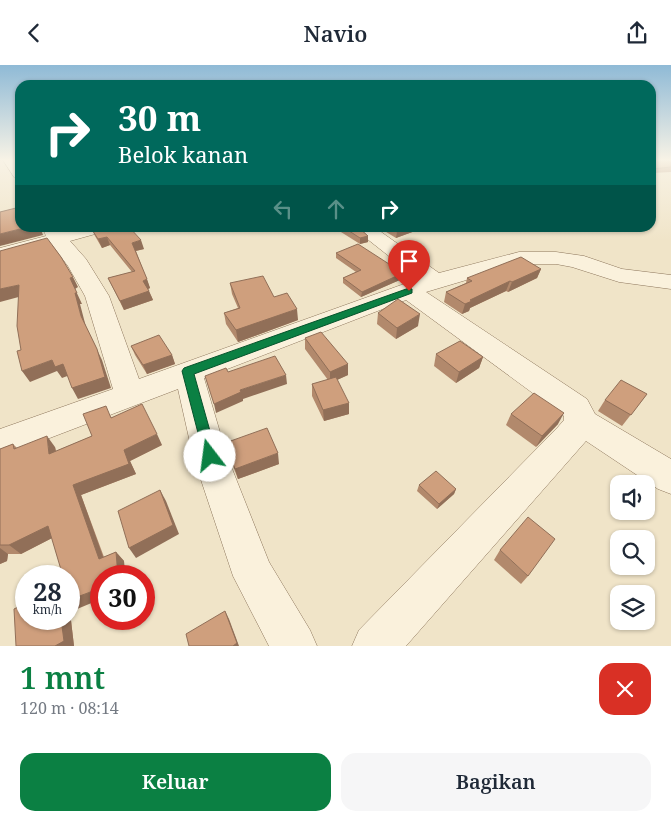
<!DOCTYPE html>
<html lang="id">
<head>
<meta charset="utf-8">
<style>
	body { margin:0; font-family:"Noto Serif",serif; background:#f6f6f7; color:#1f2937; height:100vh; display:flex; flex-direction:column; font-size:19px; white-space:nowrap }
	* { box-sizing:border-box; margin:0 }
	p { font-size:16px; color:#747a83 }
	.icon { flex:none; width:28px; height:28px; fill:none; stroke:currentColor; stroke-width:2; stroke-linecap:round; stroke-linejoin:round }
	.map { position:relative; height:581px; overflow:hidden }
	.details { display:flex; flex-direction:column; background:#fff; flex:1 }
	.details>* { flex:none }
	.top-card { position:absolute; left:15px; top:15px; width:641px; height:152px; border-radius:15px; box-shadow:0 1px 4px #0004; background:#00695c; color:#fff; overflow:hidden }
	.tools { position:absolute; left:610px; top:410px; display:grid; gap:10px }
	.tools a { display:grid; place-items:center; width:45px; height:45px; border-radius:10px; background:#fff; box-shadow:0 1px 4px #0004; font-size:25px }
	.speed { position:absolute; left:15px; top:500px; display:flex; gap:10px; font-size:25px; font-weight:700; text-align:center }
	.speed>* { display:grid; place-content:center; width:65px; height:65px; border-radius:50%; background:#fff; box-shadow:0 1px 4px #0004; line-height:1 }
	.speed small { font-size:12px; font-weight:400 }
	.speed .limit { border:8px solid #d22; background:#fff; color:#111 }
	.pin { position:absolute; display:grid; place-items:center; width:42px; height:42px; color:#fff; margin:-51px -21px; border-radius:50% 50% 50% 0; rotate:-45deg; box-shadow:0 0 5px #0007 }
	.pin .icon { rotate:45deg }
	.me { position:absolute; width:55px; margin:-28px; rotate:345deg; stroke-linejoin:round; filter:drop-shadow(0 0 4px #0008) }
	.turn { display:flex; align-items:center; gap:18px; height:105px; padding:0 20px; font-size:22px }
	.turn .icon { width:65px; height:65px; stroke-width:2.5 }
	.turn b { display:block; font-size:35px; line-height:42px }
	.lanes { display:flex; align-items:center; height:48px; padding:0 20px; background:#0003; justify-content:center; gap:25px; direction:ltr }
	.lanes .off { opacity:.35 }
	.round { display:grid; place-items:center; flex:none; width:52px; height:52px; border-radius:15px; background:#f6f6f7 }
	.summary { display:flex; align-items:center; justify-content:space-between; height:85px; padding:0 20px }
	h1 { font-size:30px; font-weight:600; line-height:38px; color:#0b8043 }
	.cta { display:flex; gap:10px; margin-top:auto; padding:10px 20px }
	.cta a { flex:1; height:58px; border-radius:15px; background:#0b8043; color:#fff; font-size:20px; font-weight:600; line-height:58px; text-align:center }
	.cta a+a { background:#f6f6f7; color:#1f2937 }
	header { display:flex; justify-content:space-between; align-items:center; height:65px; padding:0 20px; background:#fff; font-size:22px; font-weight:600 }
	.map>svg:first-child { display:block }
</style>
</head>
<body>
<header><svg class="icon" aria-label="back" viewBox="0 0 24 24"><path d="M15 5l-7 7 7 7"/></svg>Navio<svg class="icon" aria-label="share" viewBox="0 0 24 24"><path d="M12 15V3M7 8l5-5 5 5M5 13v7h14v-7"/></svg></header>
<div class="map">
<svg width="671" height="581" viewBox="0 0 671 581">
	<rect width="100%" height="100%" fill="#f0e4c8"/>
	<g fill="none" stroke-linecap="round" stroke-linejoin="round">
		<!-- minor casing -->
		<g stroke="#8d765c" stroke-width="1">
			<g id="minor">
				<polygon points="3,95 17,95 20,98 20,114 14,112"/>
				<polygon points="42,162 61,162 63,166 76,162 108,162 106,166 70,176 86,194 109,231 139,314 418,214 352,162 374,162 439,208 519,187 556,187 584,191 622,204 671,210 671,224 619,217 572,202 556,199 520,199 426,227 587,334 595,349 671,394 671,429 658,424 586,376 406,581 352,581 359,565 558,362 564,355 564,351 406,235 204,313 227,391 269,497 310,565 317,581 269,581 233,511 193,391 178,324 0,392 0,364 113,324 85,231 68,201 53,181 0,196 0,183 46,171"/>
			</g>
		</g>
		<!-- minor -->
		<use href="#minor" fill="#faf1dc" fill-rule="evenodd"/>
	</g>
	<!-- wall -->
	<g fill="#b2896c">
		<polygon points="651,95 671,95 671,107 651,108"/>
		<polygon points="333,162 358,162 368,171 368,177 360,179"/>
		<polygon points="378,162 416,162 415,166 396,173"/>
		<polygon points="91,163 144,184 136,186 150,223 148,224 153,235 124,245 108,213 132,207 110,180 102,183 95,171"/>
		<polygon points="336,188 402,214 361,232 343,218 343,213 356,207 336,193"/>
		<polygon points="541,204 537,213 508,227 506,226 470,243 469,246 462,249 444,237 446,227 466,218 467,213"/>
		<polygon points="230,218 274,232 298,255 238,277 226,259 224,248 238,243 232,229"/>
		<polygon points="378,248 418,261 396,274 377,259"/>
		<polygon points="305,273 348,299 348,310 337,315 349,349 324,356 312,331 312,319 328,315 305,284"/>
		<polygon points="131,281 172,290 175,299 147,309 135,290"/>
		<polygon points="436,289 483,292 479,303 456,318 434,301"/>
		<polygon points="647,329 622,361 598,346 605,335"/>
		<polygon points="511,349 558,359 536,382 506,360"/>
		<polygon points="112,352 162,380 130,396 136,409 81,430 104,492 116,487 124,496 125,511 101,511 70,547 74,581 16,581 69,554 62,508 52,473 21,489 8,489 7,496 0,499 0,384 13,379 17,383 55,382 56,386 92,371"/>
		<polygon points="225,378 279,399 238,414 228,388"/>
		<polygon points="419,420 456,424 454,429 437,444 417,426"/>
		<polygon points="500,485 528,511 521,519 494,495"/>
	</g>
	<!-- shaded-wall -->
	<g fill="#916f58">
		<polygon points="28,162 40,162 43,170 0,181 0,169"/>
		<polygon points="410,162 416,162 415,166 396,173 397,167"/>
		<polygon points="368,171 368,177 360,179 360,173"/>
		<polygon points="107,172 110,180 102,183 98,174"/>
		<polygon points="141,175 144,184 135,186 132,178"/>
		<polygon points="541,204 537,213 508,227 512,217"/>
		<polygon points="403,208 402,214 361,232 362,227"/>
		<polygon points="73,212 78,222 75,224 82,239 80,239 86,262 102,295 111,323 78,334 72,323 81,251 70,213"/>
		<polygon points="147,214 150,223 146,225 143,216"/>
		<polygon points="510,216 506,226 470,243 469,246 462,249 465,239 470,235"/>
		<polygon points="19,220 26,230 0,237 0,224"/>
		<polygon points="149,226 153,235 124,245 120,236"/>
		<polygon points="297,244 298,255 238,277 236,265"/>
		<polygon points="420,249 418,261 396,274 397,263"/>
		<polygon points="172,290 175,299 147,309 143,300"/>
		<polygon points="483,292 479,303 456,318 459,307"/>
		<polygon points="52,295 63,299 70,310 62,313 57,306 30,317 22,306"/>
		<polygon points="348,299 348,310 330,318 330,307"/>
		<polygon points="286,310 287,319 243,334 243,336 216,348 214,339 240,325"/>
		<polygon points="349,338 349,349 324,356 323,345"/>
		<polygon points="564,348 558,359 536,382 542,371"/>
		<polygon points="157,369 162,380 130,396 136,409 81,430 107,503 99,494 73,420 124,385"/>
		<polygon points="47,371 55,382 58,399 49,389"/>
		<polygon points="278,388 279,399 238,414 235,404"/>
		<polygon points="456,424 454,429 437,444 439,439"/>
		<polygon points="160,425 166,436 179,469 136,493 129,483"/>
		<polygon points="48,461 58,470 21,489 9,480"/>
		<polygon points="0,483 8,489 7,496 0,499"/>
		<polygon points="116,487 124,496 125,511 118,511"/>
		<polygon points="101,523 101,534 70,547 74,581 55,581 61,554 69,554 69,535"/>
		<polygon points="225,546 229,554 239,581 233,581"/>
	</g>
	<!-- building -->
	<g fill="#cf9f7d" stroke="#916f58">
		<polygon points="651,95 671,95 671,102 651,104"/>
		<polygon points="20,142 20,162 28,162 0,169 0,147"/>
		<polygon points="129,162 141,175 132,178 147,214 143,216 149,226 120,236 108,213 135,206 107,172 98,174 91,163"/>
		<polygon points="343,162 358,162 368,171 360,173"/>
		<polygon points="389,162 410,162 397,167"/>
		<polygon points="47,173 61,192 73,212 70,213 77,228 75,228 81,251 97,284 105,312 72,323 63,299 55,302 52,295 22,306 17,286 21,285 17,261 19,220 0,224 0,186"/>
		<polygon points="358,179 403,208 362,227 343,213 361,205 336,188"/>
		<polygon points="521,192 541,204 512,217 510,216 470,235 472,236 465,239 446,227 472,216 467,213"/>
		<polygon points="263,211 274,232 287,228 297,244 236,265 224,248 240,243 230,218"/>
		<polygon points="398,234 420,249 397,263 378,248"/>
		<polygon points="321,267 348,299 330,307 305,273"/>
		<polygon points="159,270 172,290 143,300 131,281"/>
		<polygon points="460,276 483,292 459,307 436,289"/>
		<polygon points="275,291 286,310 240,325 241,327 214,339 205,311 226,303 228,307"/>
		<polygon points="336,312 349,338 323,345 312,319"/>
		<polygon points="621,315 647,329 631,350 605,335"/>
		<polygon points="534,328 564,348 542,371 511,349"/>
		<polygon points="142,339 157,369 124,385 129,399 73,420 99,494 116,487 118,511 101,511 101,523 69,535 69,511 62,511 62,508 48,461 9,480 0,480 0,384 13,379 14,384 47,371 49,389 92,371 83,349 106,341 111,353"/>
		<polygon points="267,363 278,388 235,404 225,378"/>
		<polygon points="436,406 456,424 439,439 419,420"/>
		<polygon points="160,425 173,460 129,483 118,446"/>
		<polygon points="528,452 555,474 528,511 500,485"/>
		<polygon points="26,538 26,554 61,554 64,576 55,581 16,581 14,544"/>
		<polygon points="225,546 237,578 233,581 189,581 186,569"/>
	</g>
	<!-- sky -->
	<linearGradient id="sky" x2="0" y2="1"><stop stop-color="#8fbad6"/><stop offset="0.54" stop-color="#f8f3e6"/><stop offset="1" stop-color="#f8f3e6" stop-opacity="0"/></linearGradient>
	<rect width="671" height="176" fill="url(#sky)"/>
	<!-- route -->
	<polygon fill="#0b8043" stroke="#07532c" points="409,223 412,224 412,228 194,309 217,391 215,395 210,397 205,395 182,306 184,303"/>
</svg>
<div class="tools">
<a><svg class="icon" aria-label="sound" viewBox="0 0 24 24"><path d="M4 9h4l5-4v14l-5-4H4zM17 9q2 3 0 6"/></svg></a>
<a><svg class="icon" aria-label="search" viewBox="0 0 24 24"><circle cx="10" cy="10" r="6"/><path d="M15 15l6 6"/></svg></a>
<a><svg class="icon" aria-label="layers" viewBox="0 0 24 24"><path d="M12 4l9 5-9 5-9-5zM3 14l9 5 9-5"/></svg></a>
</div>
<div class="speed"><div>28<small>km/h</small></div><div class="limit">30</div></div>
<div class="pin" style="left:409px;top:226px;background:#d93025"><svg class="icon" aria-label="arrive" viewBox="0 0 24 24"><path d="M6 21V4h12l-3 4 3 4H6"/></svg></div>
<svg class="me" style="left:210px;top:391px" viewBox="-20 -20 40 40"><circle r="19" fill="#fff"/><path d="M0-13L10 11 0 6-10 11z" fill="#0b8043"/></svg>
<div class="top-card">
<div class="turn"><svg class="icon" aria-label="right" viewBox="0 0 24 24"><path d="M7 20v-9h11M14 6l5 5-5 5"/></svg><div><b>30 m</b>Belok kanan</div></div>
<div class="lanes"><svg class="icon off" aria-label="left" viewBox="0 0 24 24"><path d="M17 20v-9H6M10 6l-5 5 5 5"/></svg><svg class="icon off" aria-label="ahead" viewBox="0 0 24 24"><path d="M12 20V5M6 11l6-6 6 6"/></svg><svg class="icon" aria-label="right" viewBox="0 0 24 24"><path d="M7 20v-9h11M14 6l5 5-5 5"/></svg></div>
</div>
</div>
<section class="details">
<div class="summary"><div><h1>1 mnt</h1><p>120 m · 08:14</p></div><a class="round" style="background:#d93025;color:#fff"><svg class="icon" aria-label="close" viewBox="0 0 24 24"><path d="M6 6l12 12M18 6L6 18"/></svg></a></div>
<div class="cta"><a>Keluar</a><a>Bagikan</a></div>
</section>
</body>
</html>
